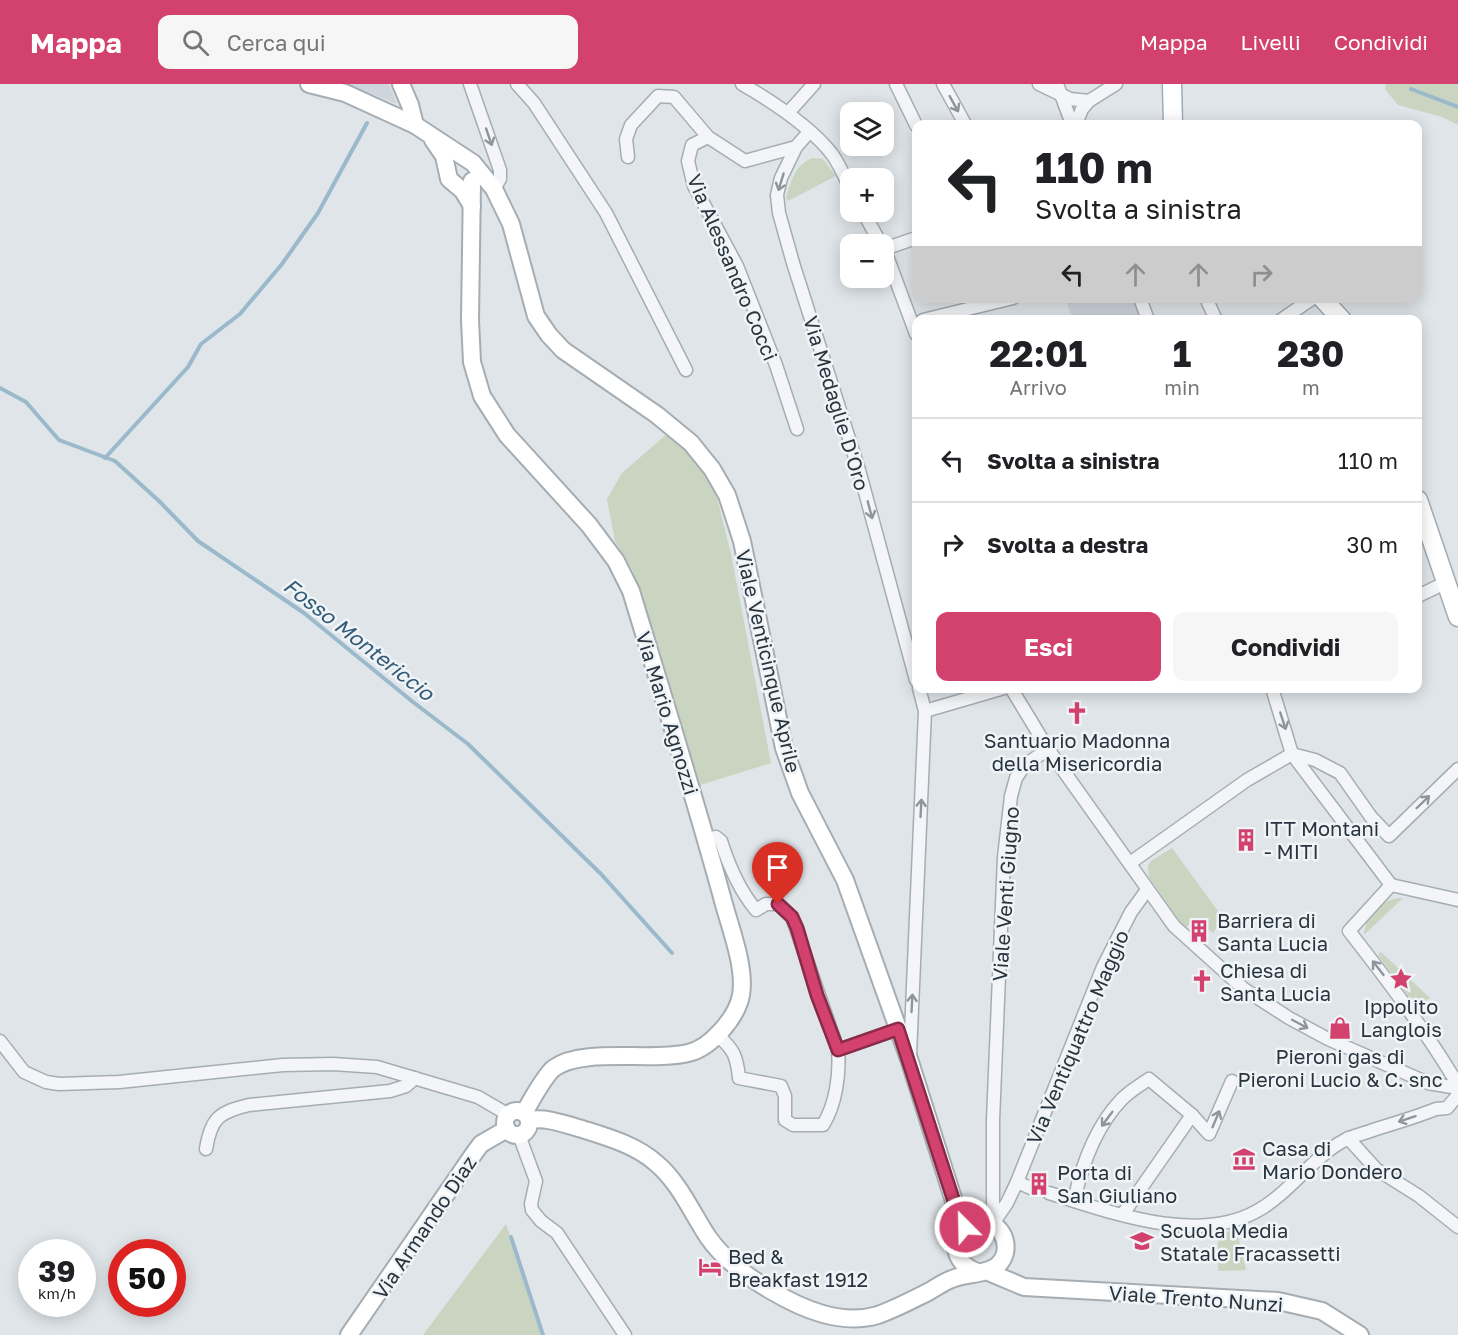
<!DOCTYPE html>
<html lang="it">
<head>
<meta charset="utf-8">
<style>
	body { margin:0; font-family:"Golos Text",sans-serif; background:#f6f6f6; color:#202124; height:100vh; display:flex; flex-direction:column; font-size:22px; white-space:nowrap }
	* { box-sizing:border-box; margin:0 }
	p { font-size:20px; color:#757577 }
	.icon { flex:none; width:33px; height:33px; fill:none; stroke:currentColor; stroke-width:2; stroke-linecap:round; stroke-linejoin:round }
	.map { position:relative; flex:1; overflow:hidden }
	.panel { position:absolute; left:912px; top:231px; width:510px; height:378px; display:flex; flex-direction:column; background:#fff; border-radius:12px; box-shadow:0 3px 15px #0003 }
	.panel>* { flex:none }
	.hud { position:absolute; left:912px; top:36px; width:510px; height:183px; border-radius:12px; box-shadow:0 3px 15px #0003; background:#fff; color:#202124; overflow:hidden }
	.controls { position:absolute; left:840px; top:18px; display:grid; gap:12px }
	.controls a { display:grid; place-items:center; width:54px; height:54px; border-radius:12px; background:#fff; box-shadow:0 3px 15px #0003; font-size:30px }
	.speed { position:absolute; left:18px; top:1155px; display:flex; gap:12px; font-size:30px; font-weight:700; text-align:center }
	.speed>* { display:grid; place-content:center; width:78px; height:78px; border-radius:50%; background:#fff; box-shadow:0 3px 15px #0003; line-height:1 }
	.speed small { font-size:15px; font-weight:400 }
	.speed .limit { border:9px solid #d22; background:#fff; color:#111 }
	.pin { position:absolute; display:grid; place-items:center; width:51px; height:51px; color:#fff; margin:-62px -26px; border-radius:50% 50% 50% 0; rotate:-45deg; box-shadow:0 0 6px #0007 }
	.pin .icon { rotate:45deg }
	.me { position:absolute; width:66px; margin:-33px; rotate:337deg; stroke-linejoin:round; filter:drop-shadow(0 0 4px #0008) }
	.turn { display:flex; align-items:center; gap:21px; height:126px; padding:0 24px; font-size:27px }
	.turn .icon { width:78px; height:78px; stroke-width:2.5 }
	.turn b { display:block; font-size:42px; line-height:51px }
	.lanes { display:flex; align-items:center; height:57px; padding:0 24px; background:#0003; justify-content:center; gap:30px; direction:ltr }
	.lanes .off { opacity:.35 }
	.eta { display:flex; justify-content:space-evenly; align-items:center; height:102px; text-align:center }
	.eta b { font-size:36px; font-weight:700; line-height:42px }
	.cta { display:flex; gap:12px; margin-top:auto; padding:12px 24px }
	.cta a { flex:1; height:69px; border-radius:12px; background:#d3416e; color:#fff; font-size:24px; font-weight:700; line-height:69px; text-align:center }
	.cta a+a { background:#f6f6f6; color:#202124 }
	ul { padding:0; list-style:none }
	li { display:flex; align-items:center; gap:18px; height:84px; padding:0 24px; border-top:2px solid #e0e0e0 }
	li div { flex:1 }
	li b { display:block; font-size:22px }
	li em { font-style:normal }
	header { display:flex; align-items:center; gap:36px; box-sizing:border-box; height:84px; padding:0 30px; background:#d3416e; color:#fff }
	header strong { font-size:28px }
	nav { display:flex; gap:33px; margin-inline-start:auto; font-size:21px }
	.search { width:420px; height:54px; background:#f6f6f6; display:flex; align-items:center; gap:15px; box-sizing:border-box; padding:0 21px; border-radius:12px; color:#757577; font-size:22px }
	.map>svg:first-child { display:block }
</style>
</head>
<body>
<header>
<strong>Mappa</strong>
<div class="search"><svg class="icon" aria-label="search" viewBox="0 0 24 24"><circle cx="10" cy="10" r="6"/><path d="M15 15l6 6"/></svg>Cerca qui</div>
<nav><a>Mappa</a><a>Livelli</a><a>Condividi</a></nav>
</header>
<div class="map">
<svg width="1458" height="1251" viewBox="0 0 1458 1251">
	<rect width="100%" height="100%" fill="#e0e5e9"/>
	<!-- built -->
	<g fill="#ced5dc">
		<polygon points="342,0 389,0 397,20 370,9"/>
		<polygon points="1065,215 1135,215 1143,235 1073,235"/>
	</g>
	<!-- green -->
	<g fill="#c9d4c1">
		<polygon points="1386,0 1458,0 1458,41 1442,33 1398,21 1385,5"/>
		<path d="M813,74L823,75L836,92L788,117L786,114C791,97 795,80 813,74Z"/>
		<polygon points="668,349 689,369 707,392 717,414 731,470 771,679 697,702 686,667 661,571 632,485 615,457 607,415 622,389"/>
		<polygon points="1172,764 1223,834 1213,849 1194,834 1185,845 1149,793 1148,782 1151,777"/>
		<path d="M1399,814H1403L1364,851C1364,834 1383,815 1399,814Z"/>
		<polygon points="1381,868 1430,914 1421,920 1413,918 1378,871"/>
		<polygon points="506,1140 541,1251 423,1251"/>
		<polygon points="1236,1144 1246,1186 1218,1187 1218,1152"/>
	</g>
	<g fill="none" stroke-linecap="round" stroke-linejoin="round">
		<!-- stream -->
		<g stroke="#9ab9cb" stroke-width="4">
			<polyline points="1411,5 1458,23"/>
			<polyline points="0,304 26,318 59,356 115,377 159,417 198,457 304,529 413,618 468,660 601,790 672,869"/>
			<polyline points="105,374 188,283 201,260 240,230 282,180 318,129 367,39"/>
			<polyline points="511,1153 543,1251"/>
		</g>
		<!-- street casing -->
		<g stroke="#a5adb3" stroke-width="15">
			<g id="street">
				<polyline points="470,0 500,86 500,95 494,105"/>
				<polyline points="517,0 534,19 606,129 686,286"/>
				<path d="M742,0C773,18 810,42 832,70C839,80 845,93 850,104"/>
				<polyline points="896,0 916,41"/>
				<polyline points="943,0 965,40"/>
				<polyline points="1039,0 1070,15 1089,17 1116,0"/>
				<polyline points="1057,0 1072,40"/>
				<polyline points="788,29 814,0"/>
				<polyline points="1076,40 1082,25 1089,17"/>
				<polyline points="809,48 796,63 781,94 777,111 779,129 793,179 859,386 916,596"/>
				<polyline points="796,63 745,77 708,53 692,61 688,77 694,102 737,182 776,281 797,345"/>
				<polyline points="628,73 626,55 631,41 658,12 674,13 708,53"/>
				<polyline points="863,128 881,160"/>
				<polyline points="884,164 916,250"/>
				<polyline points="884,165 916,154"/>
				<polyline points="1140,214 1148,236"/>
				<polyline points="1206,214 1216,236"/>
				<polyline points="923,236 1013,214"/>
				<polyline points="1281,236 1313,214"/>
				<polyline points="1418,512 1445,499"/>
				<polyline points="1011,604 1048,665"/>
				<polyline points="1272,604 1292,670 1391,801"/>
				<polyline points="925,627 1004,604"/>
				<polyline points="1292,670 1315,676 1340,689 1371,733 1389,752 1458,685"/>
				<path d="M706,755L716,753L721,757C729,782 739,806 756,826L766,820H778L792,833L838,966"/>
				<polyline points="1130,779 1247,696 1292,670"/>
				<path d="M1391,801L1349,847C1388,897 1426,947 1458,1001"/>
				<polyline points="1391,801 1458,816"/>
				<path d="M717,951C734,965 737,973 739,994L781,1002L785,1012V1036L793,1041H823C836,1020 840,990 838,966L898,945"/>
				<polyline points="0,957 24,988 46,998 59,1000 119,998 283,981 333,980 377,983 478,1013 509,1031"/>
				<polyline points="910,971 925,627 919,604"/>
				<polyline points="519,1051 536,1097 531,1120 532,1126 541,1137 557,1149 625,1251"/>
				<polyline points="1348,1054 1376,1085 1419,1112 1458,1143"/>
				<path d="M206,1065C211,1034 219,1028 249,1021L390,1007L406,1002L415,994"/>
				<polyline points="1017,1098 1033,1105"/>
				<path d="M1049,1109C1110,1128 1196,1161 1257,1127C1290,1109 1312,1073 1345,1056C1355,1051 1366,1049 1376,1045C1396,1039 1416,1033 1436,1025L1447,1024L1458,1011"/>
				<path d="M1074,1117C1082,1080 1095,1043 1122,1015C1130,1007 1140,1001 1149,995L1192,1031L1209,1050L1232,997"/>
				<polyline points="1123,1130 1192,1031"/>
				<polyline points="996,1135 1007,1119 1017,1098 1103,883 1131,828 1147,806"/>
				<polyline points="996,1142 993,1119 993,1036 1004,773 1011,712 1016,694 1024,682 1048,665 1174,842 1244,905 1289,934 1328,955 1428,999 1458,1004"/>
			</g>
		</g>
		<!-- secondary casing -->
		<g stroke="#a5adb3" stroke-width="20">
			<g id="secondary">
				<polyline points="309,0 345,9 415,41 473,79 494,105 511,140 536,232 549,251 563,266 657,331 691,359 712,385 727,411 742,457 784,664 800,709 845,796 910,978 958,1130 965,1143"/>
				<polyline points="401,0 410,21 415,41"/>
				<polyline points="433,56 444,72 449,95 463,107 472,122"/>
				<path d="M472,97L470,236L472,278L482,312L507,351L589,441L616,477L631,507C662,609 694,711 722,813C729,841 746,882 741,911C737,933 711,964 688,969C651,978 583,963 554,984C544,992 531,1017 524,1029"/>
				<circle cx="517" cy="1039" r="12"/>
				<path d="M529,1036C547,1033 564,1040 582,1045C607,1053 636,1061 656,1079C679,1098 692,1129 708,1153C723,1175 748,1193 770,1206C802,1225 841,1242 878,1231C895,1225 912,1216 928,1208C936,1204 943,1198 952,1195C965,1189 989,1191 999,1180C1012,1166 1005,1142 986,1138C953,1131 943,1178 978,1188"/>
				<polyline points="986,1187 1024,1203 1278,1217 1322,1227 1360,1251"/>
				<polyline points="349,1251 475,1068 481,1060 507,1045"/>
			</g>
		</g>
		<!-- primary casing -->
		<g stroke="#9facb6" stroke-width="21">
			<g id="primary">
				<polyline points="1172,0 1173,40"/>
				<polyline points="1322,214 1342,236"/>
				<polyline points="1418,416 1458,533"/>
			</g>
		</g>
		<!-- street -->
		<use href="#street" stroke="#f3f5f8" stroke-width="12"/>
		<!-- secondary -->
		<use href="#secondary" stroke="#fff" stroke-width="16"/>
		<!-- primary -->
		<use href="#primary" stroke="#fff" stroke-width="18"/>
	</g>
	<!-- one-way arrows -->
	<defs><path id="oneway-shaft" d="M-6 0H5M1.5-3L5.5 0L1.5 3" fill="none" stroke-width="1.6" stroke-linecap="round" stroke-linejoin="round" transform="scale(1.5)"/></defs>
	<g stroke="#8e959c">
		<use href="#oneway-shaft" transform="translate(954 20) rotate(61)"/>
		<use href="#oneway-shaft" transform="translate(489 53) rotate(71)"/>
		<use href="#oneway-shaft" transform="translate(781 98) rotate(107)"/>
		<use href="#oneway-shaft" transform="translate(870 426) rotate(75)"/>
		<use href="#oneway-shaft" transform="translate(1283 637) rotate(72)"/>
		<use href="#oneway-shaft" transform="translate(1423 718) rotate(-44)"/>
		<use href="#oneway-shaft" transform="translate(921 724) rotate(-87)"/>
		<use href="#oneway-shaft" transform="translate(1378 884) rotate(-128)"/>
		<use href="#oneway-shaft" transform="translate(912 919) rotate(-87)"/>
		<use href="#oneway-shaft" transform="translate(1300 940) rotate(28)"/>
		<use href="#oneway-shaft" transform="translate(1107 1035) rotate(127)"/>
		<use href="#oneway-shaft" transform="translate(1216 1035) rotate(-67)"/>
		<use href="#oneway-shaft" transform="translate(1407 1035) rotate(162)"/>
	</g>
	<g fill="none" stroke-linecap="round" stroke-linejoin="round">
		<!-- route casing -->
		<g stroke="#892a48" stroke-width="15">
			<polyline id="route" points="778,820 792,833 797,844 817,911 838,966 898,945 958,1130 965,1143"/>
		</g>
		<!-- route -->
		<use href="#route" stroke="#d3416e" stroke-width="10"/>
	</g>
	<!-- icons -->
	<defs>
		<g id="church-bare" transform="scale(1.8)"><path d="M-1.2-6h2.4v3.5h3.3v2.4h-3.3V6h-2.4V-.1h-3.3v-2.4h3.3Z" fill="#d3416e" stroke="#f0f4f7" stroke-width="2.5" paint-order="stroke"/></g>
		<g id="building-bare" transform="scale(1.8)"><path d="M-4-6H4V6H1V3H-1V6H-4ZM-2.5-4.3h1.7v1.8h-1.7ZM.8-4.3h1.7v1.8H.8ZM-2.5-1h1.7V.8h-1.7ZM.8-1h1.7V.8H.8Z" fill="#d3416e" stroke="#f0f4f7" stroke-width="2.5" paint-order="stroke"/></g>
		<g id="sight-bare" transform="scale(1.8)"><path d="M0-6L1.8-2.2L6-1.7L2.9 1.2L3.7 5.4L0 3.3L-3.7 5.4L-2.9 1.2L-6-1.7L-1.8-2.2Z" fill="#d3416e" stroke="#f0f4f7" stroke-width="2.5" paint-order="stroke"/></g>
		<g id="shop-bare" transform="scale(1.8)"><path d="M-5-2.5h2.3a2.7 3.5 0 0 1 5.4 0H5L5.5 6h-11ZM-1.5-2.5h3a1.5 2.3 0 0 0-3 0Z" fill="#d3416e" stroke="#f0f4f7" stroke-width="2.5" paint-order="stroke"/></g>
		<g id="museum-bare" transform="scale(1.8)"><path d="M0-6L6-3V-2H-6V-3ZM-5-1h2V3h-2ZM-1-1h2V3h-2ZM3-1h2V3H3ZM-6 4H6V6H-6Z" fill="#d3416e" stroke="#f0f4f7" stroke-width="2.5" paint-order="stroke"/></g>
		<g id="school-bare" transform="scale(1.8)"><path d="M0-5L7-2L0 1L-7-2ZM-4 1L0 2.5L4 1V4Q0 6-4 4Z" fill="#d3416e" stroke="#f0f4f7" stroke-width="2.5" paint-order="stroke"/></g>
		<g id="hotel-bare" transform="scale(1.8)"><path d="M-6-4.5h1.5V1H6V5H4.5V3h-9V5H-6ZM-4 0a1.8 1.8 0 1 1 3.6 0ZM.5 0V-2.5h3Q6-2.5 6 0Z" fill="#d3416e" stroke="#f0f4f7" stroke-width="2.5" paint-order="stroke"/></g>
	</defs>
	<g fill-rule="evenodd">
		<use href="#church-bare" x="1077" y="629"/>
		<use href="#building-bare" x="1246" y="756"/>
		<use href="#building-bare" x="1199" y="847"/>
		<use href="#sight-bare" x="1401" y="895"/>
		<use href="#church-bare" x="1202" y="897"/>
		<use href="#shop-bare" x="1340" y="944"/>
		<use href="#museum-bare" x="1244" y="1075"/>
		<use href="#building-bare" x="1039" y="1100"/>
		<use href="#school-bare" x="1142" y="1157"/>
		<use href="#hotel-bare" x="710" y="1183"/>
	</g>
	<g text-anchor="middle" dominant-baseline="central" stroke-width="5" stroke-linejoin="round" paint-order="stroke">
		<!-- street labels -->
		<g font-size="20" fill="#283541" stroke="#f0f4f7">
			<text transform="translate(733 183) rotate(67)">Via Alessandro Cocci</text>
			<text transform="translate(837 319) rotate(73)">Via Medaglie D'Oro</text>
			<text transform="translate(769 577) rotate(77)">Viale Venticinque Aprile</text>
			<text transform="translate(668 629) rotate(73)">Via Mario Agnozzi</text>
			<text transform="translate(1005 810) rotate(-86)">Viale Venti Giugno</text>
			<text transform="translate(1077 953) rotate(-67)">Via Ventiquattro Maggio</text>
			<text transform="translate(424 1143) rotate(-56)">Via Armando Diaz</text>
			<text transform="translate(1196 1214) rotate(4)">Viale Trento Nunzi</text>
		</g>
		<!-- poi labels -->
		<g font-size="20" fill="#283541" stroke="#f0f4f7" text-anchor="start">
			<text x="1077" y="656" text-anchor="middle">Santuario Madonna<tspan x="1077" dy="23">della Misericordia</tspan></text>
			<text x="1264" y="744">ITT Montani<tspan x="1264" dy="23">- MITI</tspan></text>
			<text x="1217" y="836">Barriera di<tspan x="1217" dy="23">Santa Lucia</tspan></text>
			<text x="1220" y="886">Chiesa di<tspan x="1220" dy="23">Santa Lucia</tspan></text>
			<text x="1401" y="922" text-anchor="middle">Ippolito<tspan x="1401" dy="23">Langlois</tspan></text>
			<text x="1340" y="972" text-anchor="middle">Pieroni gas di<tspan x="1340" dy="23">Pieroni Lucio &amp; C. snc</tspan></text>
			<text x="1262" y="1064">Casa di<tspan x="1262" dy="23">Mario Dondero</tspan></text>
			<text x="1057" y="1088">Porta di<tspan x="1057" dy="23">San Giuliano</tspan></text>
			<text x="1160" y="1146">Scuola Media<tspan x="1160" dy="23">Statale Fracassetti</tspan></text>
			<text x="728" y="1172">Bed &amp;<tspan x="728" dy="23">Breakfast 1912</tspan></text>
		</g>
		<!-- water labels -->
		<g font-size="21" font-style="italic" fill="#315b77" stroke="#f0f4f7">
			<text transform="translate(359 555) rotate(38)">Fosso Montericcio</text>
		</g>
	</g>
</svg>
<div class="controls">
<a><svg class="icon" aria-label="layers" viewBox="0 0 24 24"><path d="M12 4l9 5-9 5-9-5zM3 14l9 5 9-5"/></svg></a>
<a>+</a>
<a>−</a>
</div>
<div class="speed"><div>39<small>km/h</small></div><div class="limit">50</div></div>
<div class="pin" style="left:778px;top:820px;background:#d93025"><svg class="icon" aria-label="arrive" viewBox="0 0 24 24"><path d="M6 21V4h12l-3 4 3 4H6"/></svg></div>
<svg class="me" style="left:965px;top:1143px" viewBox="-20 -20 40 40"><circle r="17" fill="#d3416e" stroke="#fff" stroke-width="3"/><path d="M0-11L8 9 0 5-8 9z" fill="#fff"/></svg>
<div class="hud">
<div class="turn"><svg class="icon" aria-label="left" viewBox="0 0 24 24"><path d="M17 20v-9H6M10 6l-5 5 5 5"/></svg><div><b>110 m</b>Svolta a sinistra</div></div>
<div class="lanes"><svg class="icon" aria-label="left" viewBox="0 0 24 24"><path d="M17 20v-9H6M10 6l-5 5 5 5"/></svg><svg class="icon off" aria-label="ahead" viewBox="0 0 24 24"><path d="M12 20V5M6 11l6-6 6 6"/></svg><svg class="icon off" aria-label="ahead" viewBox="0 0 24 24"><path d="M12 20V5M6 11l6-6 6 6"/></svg><svg class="icon off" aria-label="right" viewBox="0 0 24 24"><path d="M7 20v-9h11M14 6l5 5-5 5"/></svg></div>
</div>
<section class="panel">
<div class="eta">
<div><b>22:01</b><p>Arrivo</p></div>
<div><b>1</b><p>min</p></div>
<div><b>230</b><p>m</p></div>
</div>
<ul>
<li><svg class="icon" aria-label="left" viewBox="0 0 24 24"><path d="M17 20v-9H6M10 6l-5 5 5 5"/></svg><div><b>Svolta a sinistra</b></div><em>110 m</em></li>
<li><svg class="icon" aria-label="right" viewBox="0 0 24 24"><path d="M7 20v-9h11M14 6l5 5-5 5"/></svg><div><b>Svolta a destra</b></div><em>30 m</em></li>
</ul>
<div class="cta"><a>Esci</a><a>Condividi</a></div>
</section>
</div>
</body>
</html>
